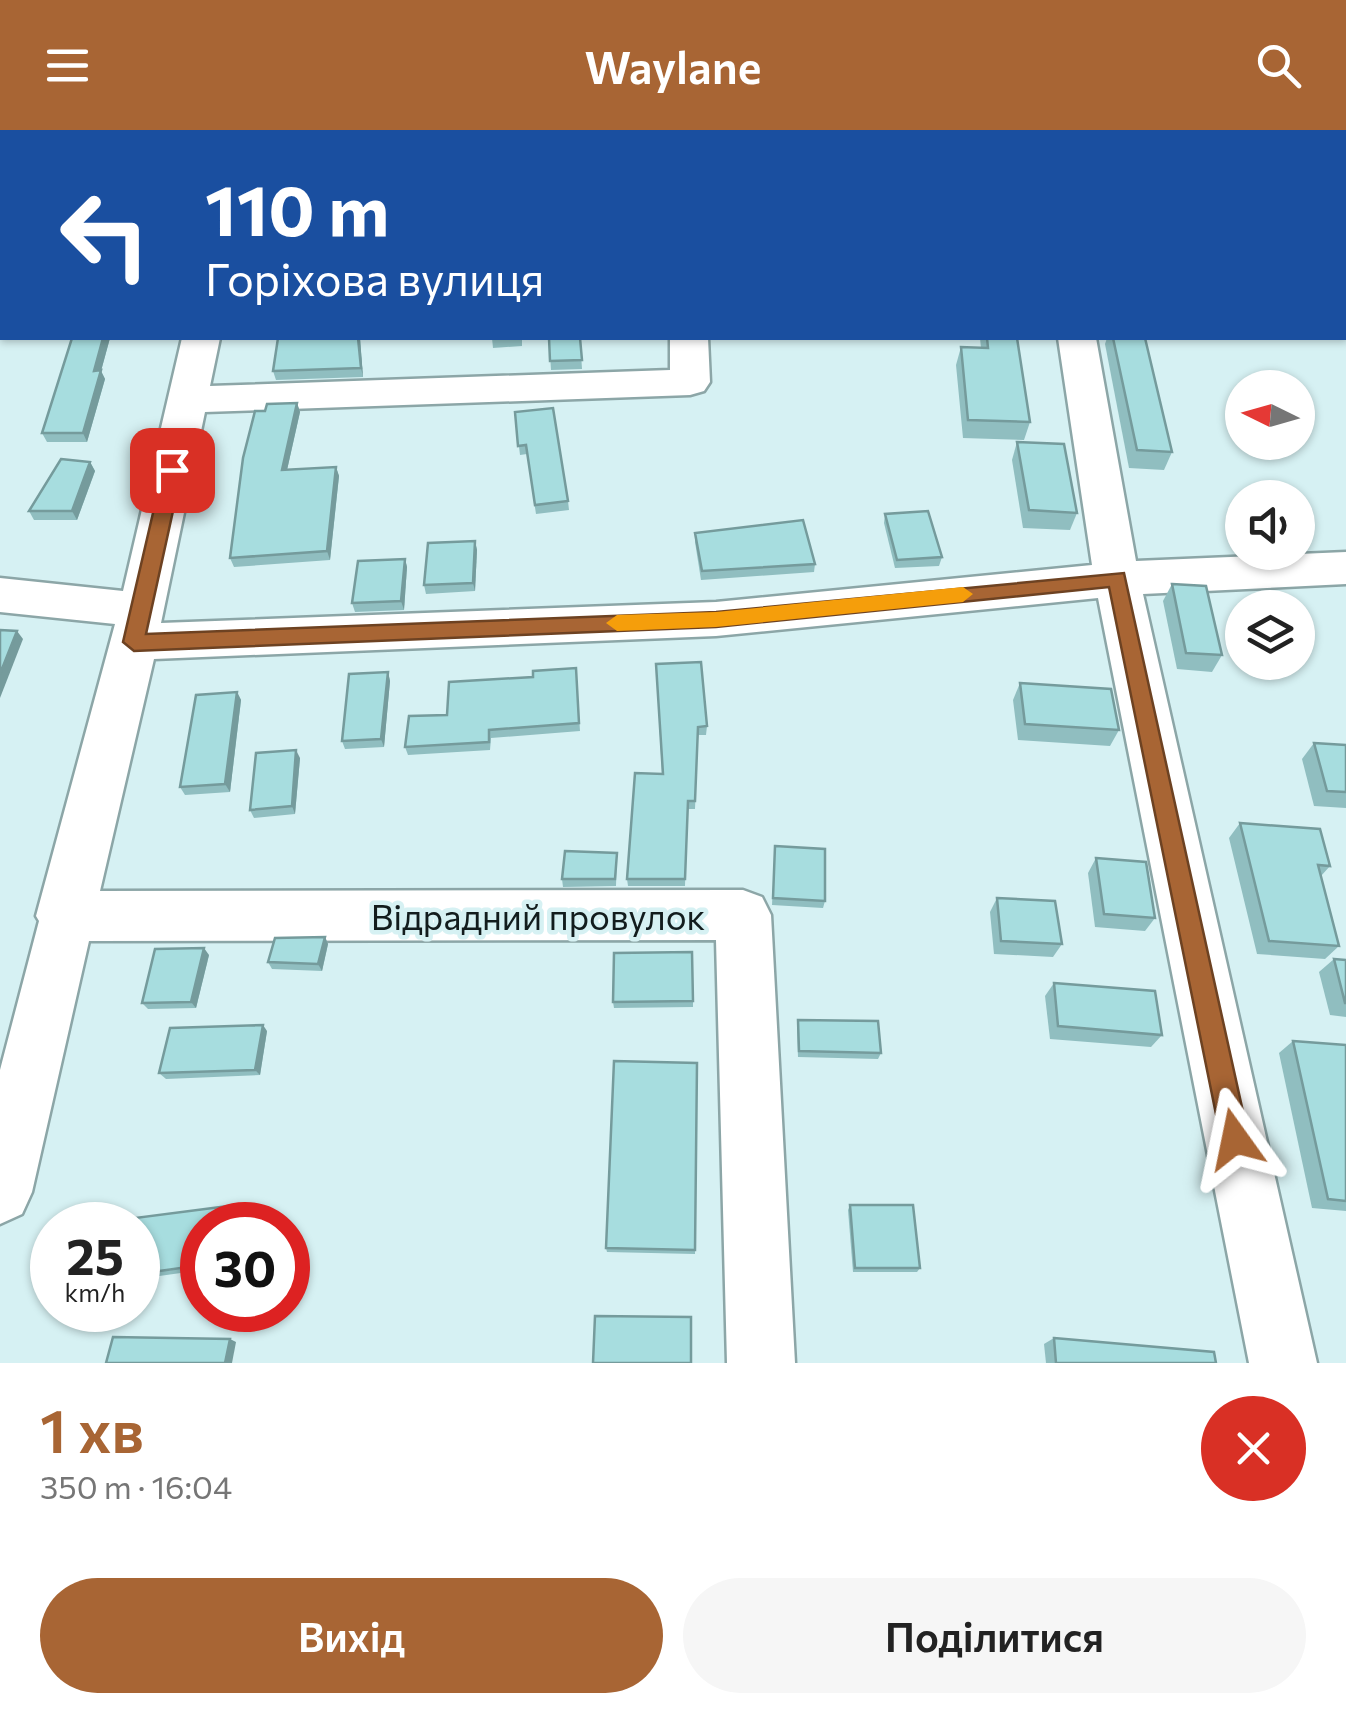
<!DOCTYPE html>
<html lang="uk">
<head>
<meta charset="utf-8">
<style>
	body { margin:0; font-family:Commissioner,sans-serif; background:#f6f6f6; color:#222; height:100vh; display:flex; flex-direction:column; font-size:38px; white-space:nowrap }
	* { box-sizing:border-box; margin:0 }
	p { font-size:32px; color:#767676 }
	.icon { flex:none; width:55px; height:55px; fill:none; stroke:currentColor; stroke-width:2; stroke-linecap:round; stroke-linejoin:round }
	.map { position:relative; height:1233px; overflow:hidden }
	.panel { display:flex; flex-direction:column; background:#fff; flex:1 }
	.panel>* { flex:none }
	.top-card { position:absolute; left:0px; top:0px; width:1348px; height:210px; box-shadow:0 2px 8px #0004; background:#1a4fa0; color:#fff; overflow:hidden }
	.needle { width:65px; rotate:275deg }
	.tools { position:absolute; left:1225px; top:240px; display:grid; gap:20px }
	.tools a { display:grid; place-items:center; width:90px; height:90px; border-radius:50%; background:#fff; box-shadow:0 2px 8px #0004; font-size:50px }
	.speed { position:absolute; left:30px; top:1072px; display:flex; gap:20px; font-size:50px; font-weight:700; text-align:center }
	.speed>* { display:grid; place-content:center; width:130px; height:130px; border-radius:50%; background:#fff; box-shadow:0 2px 8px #0004; line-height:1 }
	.speed small { font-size:25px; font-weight:400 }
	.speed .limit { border:15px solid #d22; background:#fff; color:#111 }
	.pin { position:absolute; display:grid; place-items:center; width:85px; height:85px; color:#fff; margin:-42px; border-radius:20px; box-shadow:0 5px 15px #0006 }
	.me { position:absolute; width:110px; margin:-55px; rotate:348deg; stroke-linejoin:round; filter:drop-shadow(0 0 8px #0008) }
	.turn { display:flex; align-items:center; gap:35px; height:210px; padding:0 40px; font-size:45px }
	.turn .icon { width:130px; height:130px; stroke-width:2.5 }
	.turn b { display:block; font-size:70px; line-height:85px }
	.round { display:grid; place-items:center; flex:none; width:105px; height:105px; border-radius:52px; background:#f6f6f6 }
	.overview { display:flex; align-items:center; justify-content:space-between; height:170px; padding:0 40px }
	h1 { font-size:60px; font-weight:600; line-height:75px; color:#a86534 }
	.cta { display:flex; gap:20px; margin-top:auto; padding:20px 40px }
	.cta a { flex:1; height:115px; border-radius:60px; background:#a86534; color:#fff; font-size:40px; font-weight:600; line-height:115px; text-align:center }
	.cta a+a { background:#f6f6f6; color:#222 }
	header { display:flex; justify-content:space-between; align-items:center; height:130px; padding:0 40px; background:#a86534; color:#fff; font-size:45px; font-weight:600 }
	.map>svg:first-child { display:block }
</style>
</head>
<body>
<header><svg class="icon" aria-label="menu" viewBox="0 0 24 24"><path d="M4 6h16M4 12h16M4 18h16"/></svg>Waylane<svg class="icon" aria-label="search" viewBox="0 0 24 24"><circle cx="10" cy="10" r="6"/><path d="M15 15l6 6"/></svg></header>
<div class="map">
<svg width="1346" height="1233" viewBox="0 0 1346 1233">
	<rect width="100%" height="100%" fill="#d6f1f3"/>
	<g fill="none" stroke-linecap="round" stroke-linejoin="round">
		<!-- minor casing -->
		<g stroke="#8ca6a7" stroke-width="5">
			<g id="minor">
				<polygon points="235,0 267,0 267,2 236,2"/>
				<polygon points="670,0 702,0 702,2 671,2"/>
				<polygon points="1026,0 1058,0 1059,2 1028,2"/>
				<rect x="0" y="6" width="2" height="20"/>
				<polygon points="182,208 220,208 210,256 670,240 670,208 708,208 710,252 704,261 690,265 205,282 161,493 716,472 1092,435 1058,208 1096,208 1136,431 1346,422 1346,454 1143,464 1317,1233 1249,1233 1098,468 716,506 154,529 100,761 743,760 762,767 771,785 795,1233 727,1233 716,810 89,811 32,1062 22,1084 0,1094 0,940 39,791 36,786 115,494 0,482 0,448 123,461"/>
			</g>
		</g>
		<!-- minor -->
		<use href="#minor" fill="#fff" fill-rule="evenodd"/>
	</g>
	<!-- wall -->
	<g fill="#90bec0">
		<polygon points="72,208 110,208 101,241 105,249 87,312 47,312 42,303"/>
		<polygon points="360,208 363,247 276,250 273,241"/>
		<polygon points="492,208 522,208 522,216 493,218"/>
		<polygon points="549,208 580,208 582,239 551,240"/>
		<polygon points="980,208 1017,208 1030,292 1024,310 963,308 956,235 961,217 981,218"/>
		<polygon points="1107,208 1145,208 1172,322 1164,340 1129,338 1105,214"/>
		<polygon points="297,273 300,282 287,340 336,337 339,346 330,430 234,437 230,428 265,281"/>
		<polygon points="515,282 568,371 569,380 536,384 527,324 520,325"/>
		<polygon points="1017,312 1077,383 1070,400 1023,398 1012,330"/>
		<polygon points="90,332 95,341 77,390 34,390 29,381"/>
		<polygon points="885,384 942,427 939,436 895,438 884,393"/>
		<polygon points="695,403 815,434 814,442 701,450 695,412"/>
		<polygon points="475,411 477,420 475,461 426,464 424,455"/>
		<polygon points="405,429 407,437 404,480 355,482 352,473"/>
		<polygon points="1172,454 1222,525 1212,542 1177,539 1163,471"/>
		<polygon points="656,534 707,596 706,605 698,605 695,679 687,679 685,756 628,756 627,749 662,644"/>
		<polygon points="576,538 580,601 491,608 490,620 408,625 405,617 447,585 533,547"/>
		<polygon points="388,542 390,551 384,617 345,619 342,611"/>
		<polygon points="1020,553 1119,600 1110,616 1018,610 1013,570"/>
		<polygon points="237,562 241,570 230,662 185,665 180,657"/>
		<polygon points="1314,613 1346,615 1346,678 1314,676 1302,629"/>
		<polygon points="300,628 295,684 254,688 250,680"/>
		<polygon points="1240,693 1330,736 1321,746 1339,816 1325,829 1257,824 1229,708"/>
		<polygon points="775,716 825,771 823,778 772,775"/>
		<polygon points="617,723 616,756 563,757 562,749"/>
		<polygon points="1096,728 1155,788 1145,801 1095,797 1088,743"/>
		<polygon points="997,768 1062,814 1053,827 994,824 990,782"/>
		<polygon points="325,807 328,814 322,841 272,839 268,832"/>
		<polygon points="209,825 196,878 148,879 142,873"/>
		<polygon points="1334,829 1346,830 1346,887 1330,885 1319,842"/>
		<polygon points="1054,853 1162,905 1151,917 1050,909 1045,866"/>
		<polygon points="693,871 693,877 614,878 613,872"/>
		<polygon points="798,890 881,923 878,929 798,927 797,896"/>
		<polygon points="267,901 260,945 166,949 159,943"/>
		<polygon points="1293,911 1346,915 1346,1081 1312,1078 1279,923"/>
		<polygon points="697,933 695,1124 607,1122 606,1118"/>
		<polygon points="244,1074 249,1078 248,1095 202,1095 202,1140 138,1149 138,1095"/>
		<polygon points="850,1075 920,1138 917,1142 853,1142 848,1080"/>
		<polygon points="1054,1208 1216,1233 1046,1233 1044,1214"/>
	</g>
	<!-- shaded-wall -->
	<g fill="#759b9c">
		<polygon points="103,208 110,208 101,241 105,249 87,312 83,303 94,241"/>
		<polygon points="358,208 360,208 363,247 361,238"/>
		<polygon points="297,273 300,282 285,349 282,340"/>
		<polygon points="90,332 95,341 77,390 72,381"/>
		<polygon points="336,337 339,346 330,430 327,421"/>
		<polygon points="475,411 477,420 475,461 473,453"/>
		<polygon points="405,429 407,437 404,480 401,471"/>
		<polygon points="17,501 23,509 0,568 0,544"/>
		<polygon points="388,542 390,551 384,617 381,609"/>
		<polygon points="237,562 241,570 230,662 225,654"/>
		<polygon points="296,620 300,628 295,684 292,676"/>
		<polygon points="325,807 328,814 322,841 318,834"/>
		<polygon points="204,818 209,825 196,878 191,872"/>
		<polygon points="263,895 267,901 260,945 255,940"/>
		<polygon points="244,1074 249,1078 248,1095 242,1095"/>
		<polygon points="230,1209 236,1212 232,1233 225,1233"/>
	</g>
	<!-- building -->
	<g fill="#a7dddf" stroke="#759b9c" stroke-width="2.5">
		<polygon points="72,208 103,208 94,241 101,240 83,303 42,303"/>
		<polygon points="278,208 358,208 361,238 273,241"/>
		<polygon points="549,208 580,208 582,230 550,231"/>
		<polygon points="987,208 1017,208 1030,292 968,290 961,217 988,218"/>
		<polygon points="1113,208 1145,208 1172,322 1137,320"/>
		<polygon points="297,273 282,340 336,337 327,421 230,428 243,328 255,281 265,281 267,274"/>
		<polygon points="553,278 568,371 535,375 526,315 518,316 515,282"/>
		<polygon points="1017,312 1064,314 1077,383 1029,380"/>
		<polygon points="61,329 90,332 72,381 29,381"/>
		<polygon points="928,381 942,427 897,430 885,384"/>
		<polygon points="803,390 815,434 702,441 695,403"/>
		<polygon points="475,411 473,453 424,455 428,413"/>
		<polygon points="405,429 401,471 352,473 358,431"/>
		<polygon points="1172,454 1206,456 1222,525 1186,523"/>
		<polygon points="0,500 17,501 0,544"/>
		<polygon points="701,532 707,596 698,597 695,671 688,671 685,749 627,749 635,643 663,644 656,534"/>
		<polygon points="576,538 579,593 489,600 489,612 405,617 409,586 447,585 449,552 533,547 533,541"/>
		<polygon points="388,542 381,609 342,611 349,544"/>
		<polygon points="1020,553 1111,559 1119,600 1025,594"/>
		<polygon points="237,562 225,654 180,657 196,565"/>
		<polygon points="1314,613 1346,615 1346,662 1327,661"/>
		<polygon points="296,620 292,676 250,680 256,623"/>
		<polygon points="1240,693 1320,699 1330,736 1318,735 1339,816 1269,811"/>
		<polygon points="775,716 825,719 825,771 773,768"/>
		<polygon points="565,721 617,723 615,749 562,749"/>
		<polygon points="1096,728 1146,732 1155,788 1104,784"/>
		<polygon points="997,768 1055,771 1062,814 1001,811"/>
		<polygon points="325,807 318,834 268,832 275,808"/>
		<polygon points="204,818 191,872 142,873 155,819"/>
		<polygon points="692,822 693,871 613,872 614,823"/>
		<polygon points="1334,829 1346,830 1346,873 1345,873"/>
		<polygon points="1054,853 1155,861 1162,905 1058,896"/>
		<polygon points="798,890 878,891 881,923 799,921"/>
		<polygon points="263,895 255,940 159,943 170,898"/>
		<polygon points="1293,911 1346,915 1346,1071 1328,1069"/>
		<polygon points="614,931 697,933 695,1120 606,1118"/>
		<polygon points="244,1074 242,1095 202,1095 202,1135 138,1144 138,1095 126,1095 127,1089"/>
		<polygon points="850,1075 913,1075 920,1138 855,1138"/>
		<polygon points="595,1186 691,1187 691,1233 593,1233"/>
		<polygon points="113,1207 230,1209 225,1233 106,1233"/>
		<polygon points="1054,1208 1214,1222 1216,1233 1056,1233"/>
	</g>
	<!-- route -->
	<polygon fill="#a86534" stroke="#6d4222" stroke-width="2.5" points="172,333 182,340 146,504 716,482 1124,443 1249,1009 1245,1019 1235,1023 1225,1019 1221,1009 1109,457 716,497 134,521 123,512 163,340"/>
	<!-- slow -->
	<polygon fill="#f59e0b" points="963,457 973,464 963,472 716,497 617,501 606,493 617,485 716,482"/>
	<g text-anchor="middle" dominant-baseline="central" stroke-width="9" stroke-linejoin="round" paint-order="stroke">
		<!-- street labels -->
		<g font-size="35" fill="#121c1d" stroke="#d6f1f3">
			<text x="538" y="785">Відрадний провулок</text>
		</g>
	</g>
</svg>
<div class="tools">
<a><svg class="needle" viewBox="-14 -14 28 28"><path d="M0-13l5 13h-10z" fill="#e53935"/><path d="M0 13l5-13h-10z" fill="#767676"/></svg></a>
<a><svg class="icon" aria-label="sound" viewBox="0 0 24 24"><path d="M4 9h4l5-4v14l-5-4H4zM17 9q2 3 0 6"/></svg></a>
<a><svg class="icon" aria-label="layers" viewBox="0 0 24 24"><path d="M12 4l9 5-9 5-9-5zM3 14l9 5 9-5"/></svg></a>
</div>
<div class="speed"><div>25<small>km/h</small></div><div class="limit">30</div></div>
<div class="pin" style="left:172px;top:340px;background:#d93025"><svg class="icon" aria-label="arrive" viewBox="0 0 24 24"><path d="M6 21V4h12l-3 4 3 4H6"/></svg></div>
<svg class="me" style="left:1235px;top:1009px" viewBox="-20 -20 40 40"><path d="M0-17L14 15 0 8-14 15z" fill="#a86534" stroke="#fff" stroke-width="4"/></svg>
<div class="top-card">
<div class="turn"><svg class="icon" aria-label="left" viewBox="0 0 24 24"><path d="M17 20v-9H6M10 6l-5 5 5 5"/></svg><div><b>110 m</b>Горіхова вулиця</div></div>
</div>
</div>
<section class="panel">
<div class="overview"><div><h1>1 хв</h1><p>350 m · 16:04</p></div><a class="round" style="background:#d93025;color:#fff"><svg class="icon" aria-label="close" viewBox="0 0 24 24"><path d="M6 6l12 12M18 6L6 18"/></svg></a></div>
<div class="cta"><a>Вихід</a><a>Поділитися</a></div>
</section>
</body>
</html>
